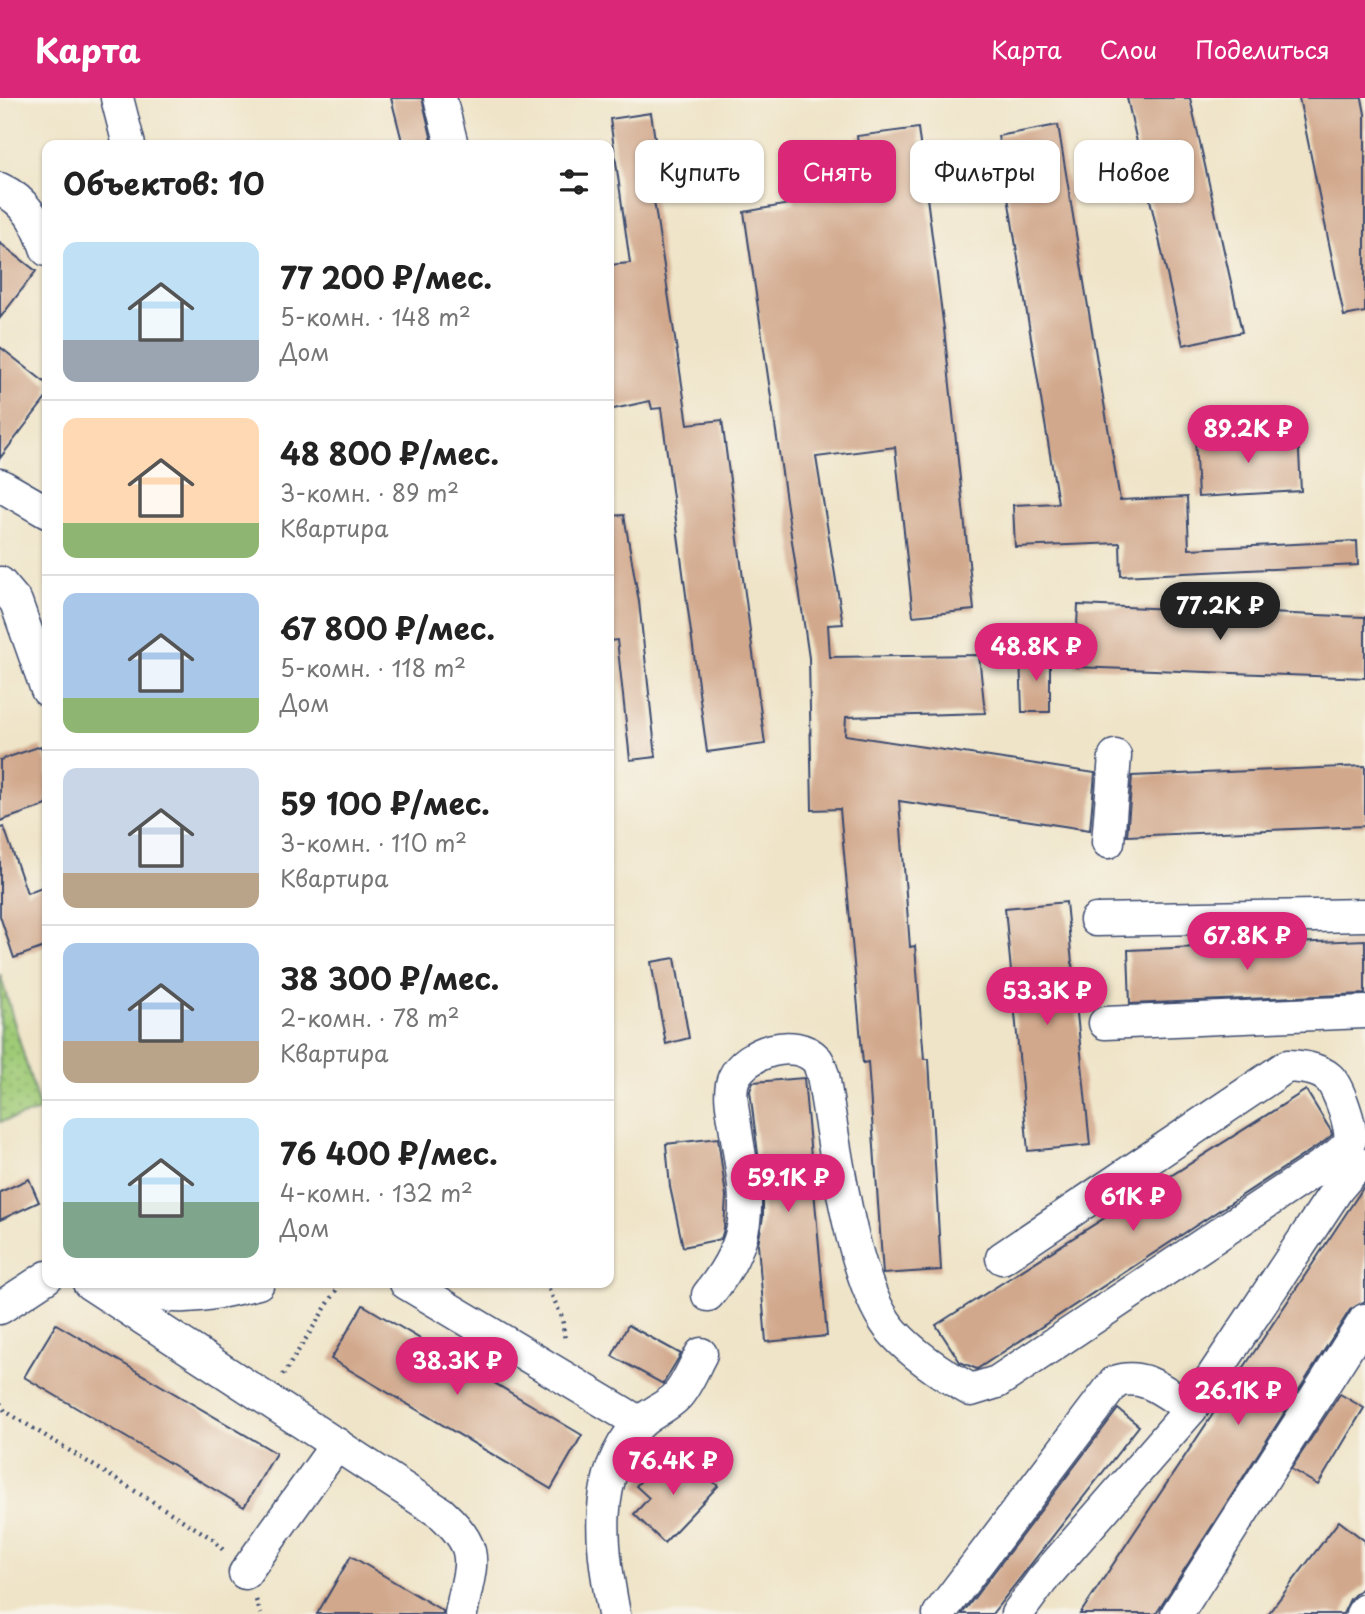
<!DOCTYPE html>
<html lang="ru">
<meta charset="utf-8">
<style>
:root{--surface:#fff;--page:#f6f6f6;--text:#222;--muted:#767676;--line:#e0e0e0;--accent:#db2777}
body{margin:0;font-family:"Playpen Sans",sans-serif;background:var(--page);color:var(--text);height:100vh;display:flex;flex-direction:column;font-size:26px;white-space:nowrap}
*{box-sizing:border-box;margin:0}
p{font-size:23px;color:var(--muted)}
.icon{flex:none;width:38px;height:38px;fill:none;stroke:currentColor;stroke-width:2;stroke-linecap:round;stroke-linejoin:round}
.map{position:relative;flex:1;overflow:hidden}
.side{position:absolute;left:42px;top:42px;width:572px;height:1148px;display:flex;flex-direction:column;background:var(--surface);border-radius:14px;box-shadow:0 2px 5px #0004}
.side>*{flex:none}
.hud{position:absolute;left:635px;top:42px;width:625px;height:63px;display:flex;gap:14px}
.price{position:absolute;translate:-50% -60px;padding:0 16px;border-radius:24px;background:var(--accent);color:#fff;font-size:23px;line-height:46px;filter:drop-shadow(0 2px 4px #0008)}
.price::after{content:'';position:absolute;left:50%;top:42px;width:21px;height:16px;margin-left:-10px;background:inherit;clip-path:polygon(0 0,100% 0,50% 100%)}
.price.active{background:#222;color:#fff}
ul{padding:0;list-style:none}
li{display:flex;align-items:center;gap:21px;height:175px;padding:0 21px}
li+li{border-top:2px solid var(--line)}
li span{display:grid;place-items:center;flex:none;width:196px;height:140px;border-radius:14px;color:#555}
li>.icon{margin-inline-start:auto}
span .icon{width:84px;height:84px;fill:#fffc;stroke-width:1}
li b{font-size:30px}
h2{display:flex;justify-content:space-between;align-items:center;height:84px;padding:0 21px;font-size:30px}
.pill{padding:0 24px;border-radius:14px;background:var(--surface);box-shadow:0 2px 5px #0004;font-size:24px;line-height:63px}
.pill.active{background:var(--accent);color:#fff}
header{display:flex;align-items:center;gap:42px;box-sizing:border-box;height:98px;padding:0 35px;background:var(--accent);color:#fff}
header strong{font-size:33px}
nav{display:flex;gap:38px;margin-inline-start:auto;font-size:24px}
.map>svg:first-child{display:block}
.park{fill:url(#park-dots);stroke:#5d7c6a;stroke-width:2}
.building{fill:#d1a88c}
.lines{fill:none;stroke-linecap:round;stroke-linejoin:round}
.minor-casing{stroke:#3b4a6e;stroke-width:35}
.path{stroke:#3b4a6e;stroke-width:4.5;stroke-dasharray:2 5;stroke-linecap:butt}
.minor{stroke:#fff;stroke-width:32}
</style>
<header>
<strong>Карта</strong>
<nav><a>Карта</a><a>Слои</a><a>Поделиться</a></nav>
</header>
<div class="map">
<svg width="1365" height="1516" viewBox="0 0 1365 1516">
<defs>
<pattern id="park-dots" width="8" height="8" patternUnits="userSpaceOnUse" patternTransform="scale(1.75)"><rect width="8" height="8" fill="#9fca76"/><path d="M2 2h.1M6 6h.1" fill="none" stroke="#81a464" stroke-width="1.8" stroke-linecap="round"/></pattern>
</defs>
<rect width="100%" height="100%" fill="#f7f3e8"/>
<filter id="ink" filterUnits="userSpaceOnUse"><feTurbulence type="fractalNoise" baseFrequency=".0143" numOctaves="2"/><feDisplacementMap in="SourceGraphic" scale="14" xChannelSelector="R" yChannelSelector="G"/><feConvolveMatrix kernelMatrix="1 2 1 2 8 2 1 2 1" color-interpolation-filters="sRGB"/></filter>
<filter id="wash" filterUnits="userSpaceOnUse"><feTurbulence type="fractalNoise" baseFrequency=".00686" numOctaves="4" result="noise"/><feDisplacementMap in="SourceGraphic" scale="28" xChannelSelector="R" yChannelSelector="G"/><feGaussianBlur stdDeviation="1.57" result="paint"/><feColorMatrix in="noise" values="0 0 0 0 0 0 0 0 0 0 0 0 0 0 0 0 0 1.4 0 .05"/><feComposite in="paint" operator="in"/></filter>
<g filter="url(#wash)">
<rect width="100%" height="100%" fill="#efe4c8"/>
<polygon class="park" points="0,876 40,1013 0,1024"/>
<g id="blocks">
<g class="building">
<polygon points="391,0 422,0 433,47 403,47"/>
<polygon points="1127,0 1190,0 1242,234 1183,247"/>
<polygon points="1299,0 1362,0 1365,16 1365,214 1344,218"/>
<polygon points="651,15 663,94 653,96 688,326 722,322 765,646 707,654 661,310 652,311 650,303 609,312 609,167 630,165 610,21"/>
<polygon points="1058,27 1120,402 1187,399 1189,451 1357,443 1358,467 1121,478 1120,445 1015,449 1013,407 1058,405 998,38"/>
<polygon points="918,30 944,231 974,512 913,518 895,349 816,359 843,526 828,527 830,559 979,557 985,615 846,619 845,637 1095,675 1090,732 899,703 910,849 915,848 924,961 929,961 941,1172 883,1176 868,964 863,965 840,711 812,712 809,560 744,114 795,105 791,72 860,63 857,38"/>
<polygon points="0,145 36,173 0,220"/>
<polygon points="0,249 47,286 47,299 0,360"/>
<polygon points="1298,335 1301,393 1198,399 1195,340"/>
<polygon points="624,417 639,504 656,659 630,662 617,542 609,543 609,418"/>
<polygon points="1078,507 1365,519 1365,580 1075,569"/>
<polygon points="1050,556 1050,614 1022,614 1020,557"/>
<polygon points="41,648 47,668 47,707 0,723 0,662"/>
<polygon points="1365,668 1365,728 1127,738 1132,678"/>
<polygon points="4,729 27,795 47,787 47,848 14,860 0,818 0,730"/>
<polygon points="1066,804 1090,1047 1028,1053 1005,810"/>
<polygon points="1365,842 1365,896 1130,906 1128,852"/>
<polygon points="675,860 689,940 666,946 651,864"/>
<polygon points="804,980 827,1238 766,1244 758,1146 763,1119 763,1095 750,993 753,984"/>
<polygon points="1306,992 1331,1033 1332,1037 1325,1043 977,1271 960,1264 936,1227"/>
<polygon points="718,1040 726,1098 724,1131 721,1141 683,1149 670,1089 666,1046"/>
<polygon points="29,1081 39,1104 0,1122 0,1094"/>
<polygon points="1365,1087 1365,1203 1350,1212 1156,1516 1080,1516"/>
<polygon points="363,1207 582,1337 551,1391 331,1261"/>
<polygon points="56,1226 276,1355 244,1409 24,1279"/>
<polygon points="628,1227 681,1256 663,1286 612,1258"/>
<polygon points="1340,1296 1364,1310 1318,1387 1291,1371"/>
<polygon points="1118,1311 1139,1328 992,1516 962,1516"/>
<polygon points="688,1360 718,1388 664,1445 634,1416 649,1400 636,1388 657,1365 670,1378"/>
<polygon points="1339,1423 1365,1443 1365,1487 1350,1501 1343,1516 1268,1516"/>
<polygon points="351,1458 443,1513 443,1516 317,1516"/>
</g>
</g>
</g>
<g filter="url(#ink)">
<use href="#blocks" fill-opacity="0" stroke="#3b4a6e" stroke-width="2"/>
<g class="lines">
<g class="minor-casing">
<g id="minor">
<polyline points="117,0 129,47"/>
<polyline points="440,0 452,47"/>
<path d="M0 91C27 103 38 126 47 152"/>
<polyline points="0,387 47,414"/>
<polyline points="0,485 16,504 47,592"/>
<polyline points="1108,744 1115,658"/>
<polyline points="1096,822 1365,817"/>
<polyline points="1105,925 1365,914"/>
<path d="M89 1185 441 1415C483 1453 470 1465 461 1516"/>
<path d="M113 1185C172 1205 199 1200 258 1185"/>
<polyline points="406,1185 640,1325"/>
<path d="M708 1197C759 1134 746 1102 735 1027 733 1013 728 994 734 980 746 954 795 938 817 962 820 966 821 973 823 977 834 1041 851 1189 894 1235 915 1258 944 1277 971 1292L997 1284 1336 1058C1342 1053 1348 1049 1350 1042 1353 1031 1338 988 1329 980 1318 970 1301 969 1287 968L1002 1160"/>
<polyline points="0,1210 47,1179"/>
<polyline points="245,1475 337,1346"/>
<path d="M614 1516C602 1451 590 1381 638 1327 649 1315 666 1310 677 1298 687 1287 694 1269 701 1256"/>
<path d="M939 1516 1115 1284C1144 1273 1167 1296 1191 1311"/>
<polyline points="1017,1516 1042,1482 1191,1311 1338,1090 1356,1069 1365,1067"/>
<polyline points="1177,1516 1365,1222"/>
<polyline points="1362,1516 1365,1512"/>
</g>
</g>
<g class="path">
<polyline points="546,1185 562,1219 565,1243"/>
<polyline points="283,1277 341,1185"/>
<polyline points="0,1305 5,1313 213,1441 223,1452"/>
<polyline points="256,1502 261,1516"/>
</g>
<use href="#minor" class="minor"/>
</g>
</g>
</svg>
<b class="price" style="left:1248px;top:367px">89.2K ₽</b>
<b class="price active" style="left:1220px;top:544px">77.2K ₽</b>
<b class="price" style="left:1036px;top:585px">48.8K ₽</b>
<b class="price" style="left:1247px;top:874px">67.8K ₽</b>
<b class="price" style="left:1047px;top:929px">53.3K ₽</b>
<b class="price" style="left:788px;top:1116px">59.1K ₽</b>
<b class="price" style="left:1133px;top:1135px">61K ₽</b>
<b class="price" style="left:457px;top:1299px">38.3K ₽</b>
<b class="price" style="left:1238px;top:1329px">26.1K ₽</b>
<b class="price" style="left:673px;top:1399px">76.4K ₽</b>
<div class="hud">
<a class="pill">Купить</a>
<a class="pill active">Снять</a>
<a class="pill">Фильтры</a>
<a class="pill">Новое</a>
</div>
<section class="side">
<h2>Объектов: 10<svg class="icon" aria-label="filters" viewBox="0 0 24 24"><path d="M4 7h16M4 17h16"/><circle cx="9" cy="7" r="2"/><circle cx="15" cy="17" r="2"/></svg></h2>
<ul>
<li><span style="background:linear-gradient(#bfe0f5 70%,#9aa5b1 0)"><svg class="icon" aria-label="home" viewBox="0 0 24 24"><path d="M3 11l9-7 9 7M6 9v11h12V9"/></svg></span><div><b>77 200 ₽/мес.</b><p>5-комн. · 148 m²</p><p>Дом</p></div></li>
<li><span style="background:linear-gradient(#ffd9b3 75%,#8fb573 0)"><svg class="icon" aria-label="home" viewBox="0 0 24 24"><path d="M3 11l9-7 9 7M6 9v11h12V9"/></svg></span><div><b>48 800 ₽/мес.</b><p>3-комн. · 89 m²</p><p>Квартира</p></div></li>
<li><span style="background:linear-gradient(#a9c7e8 75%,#8fb573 0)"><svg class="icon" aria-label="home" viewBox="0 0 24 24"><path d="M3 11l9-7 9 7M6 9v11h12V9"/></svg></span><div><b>67 800 ₽/мес.</b><p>5-комн. · 118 m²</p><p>Дом</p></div></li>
<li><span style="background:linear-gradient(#c9d6e8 75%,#b9a48a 0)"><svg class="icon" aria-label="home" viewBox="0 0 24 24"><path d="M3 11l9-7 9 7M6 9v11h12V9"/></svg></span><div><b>59 100 ₽/мес.</b><p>3-комн. · 110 m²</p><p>Квартира</p></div></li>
<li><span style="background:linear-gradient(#a9c7e8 70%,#b9a48a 0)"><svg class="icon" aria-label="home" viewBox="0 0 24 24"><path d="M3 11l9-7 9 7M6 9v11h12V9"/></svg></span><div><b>38 300 ₽/мес.</b><p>2-комн. · 78 m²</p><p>Квартира</p></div></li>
<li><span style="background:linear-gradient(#bfe0f5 60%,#7fa58c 0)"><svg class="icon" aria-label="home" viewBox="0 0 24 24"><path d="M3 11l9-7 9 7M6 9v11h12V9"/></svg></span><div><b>76 400 ₽/мес.</b><p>4-комн. · 132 m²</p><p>Дом</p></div></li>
</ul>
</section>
</div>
